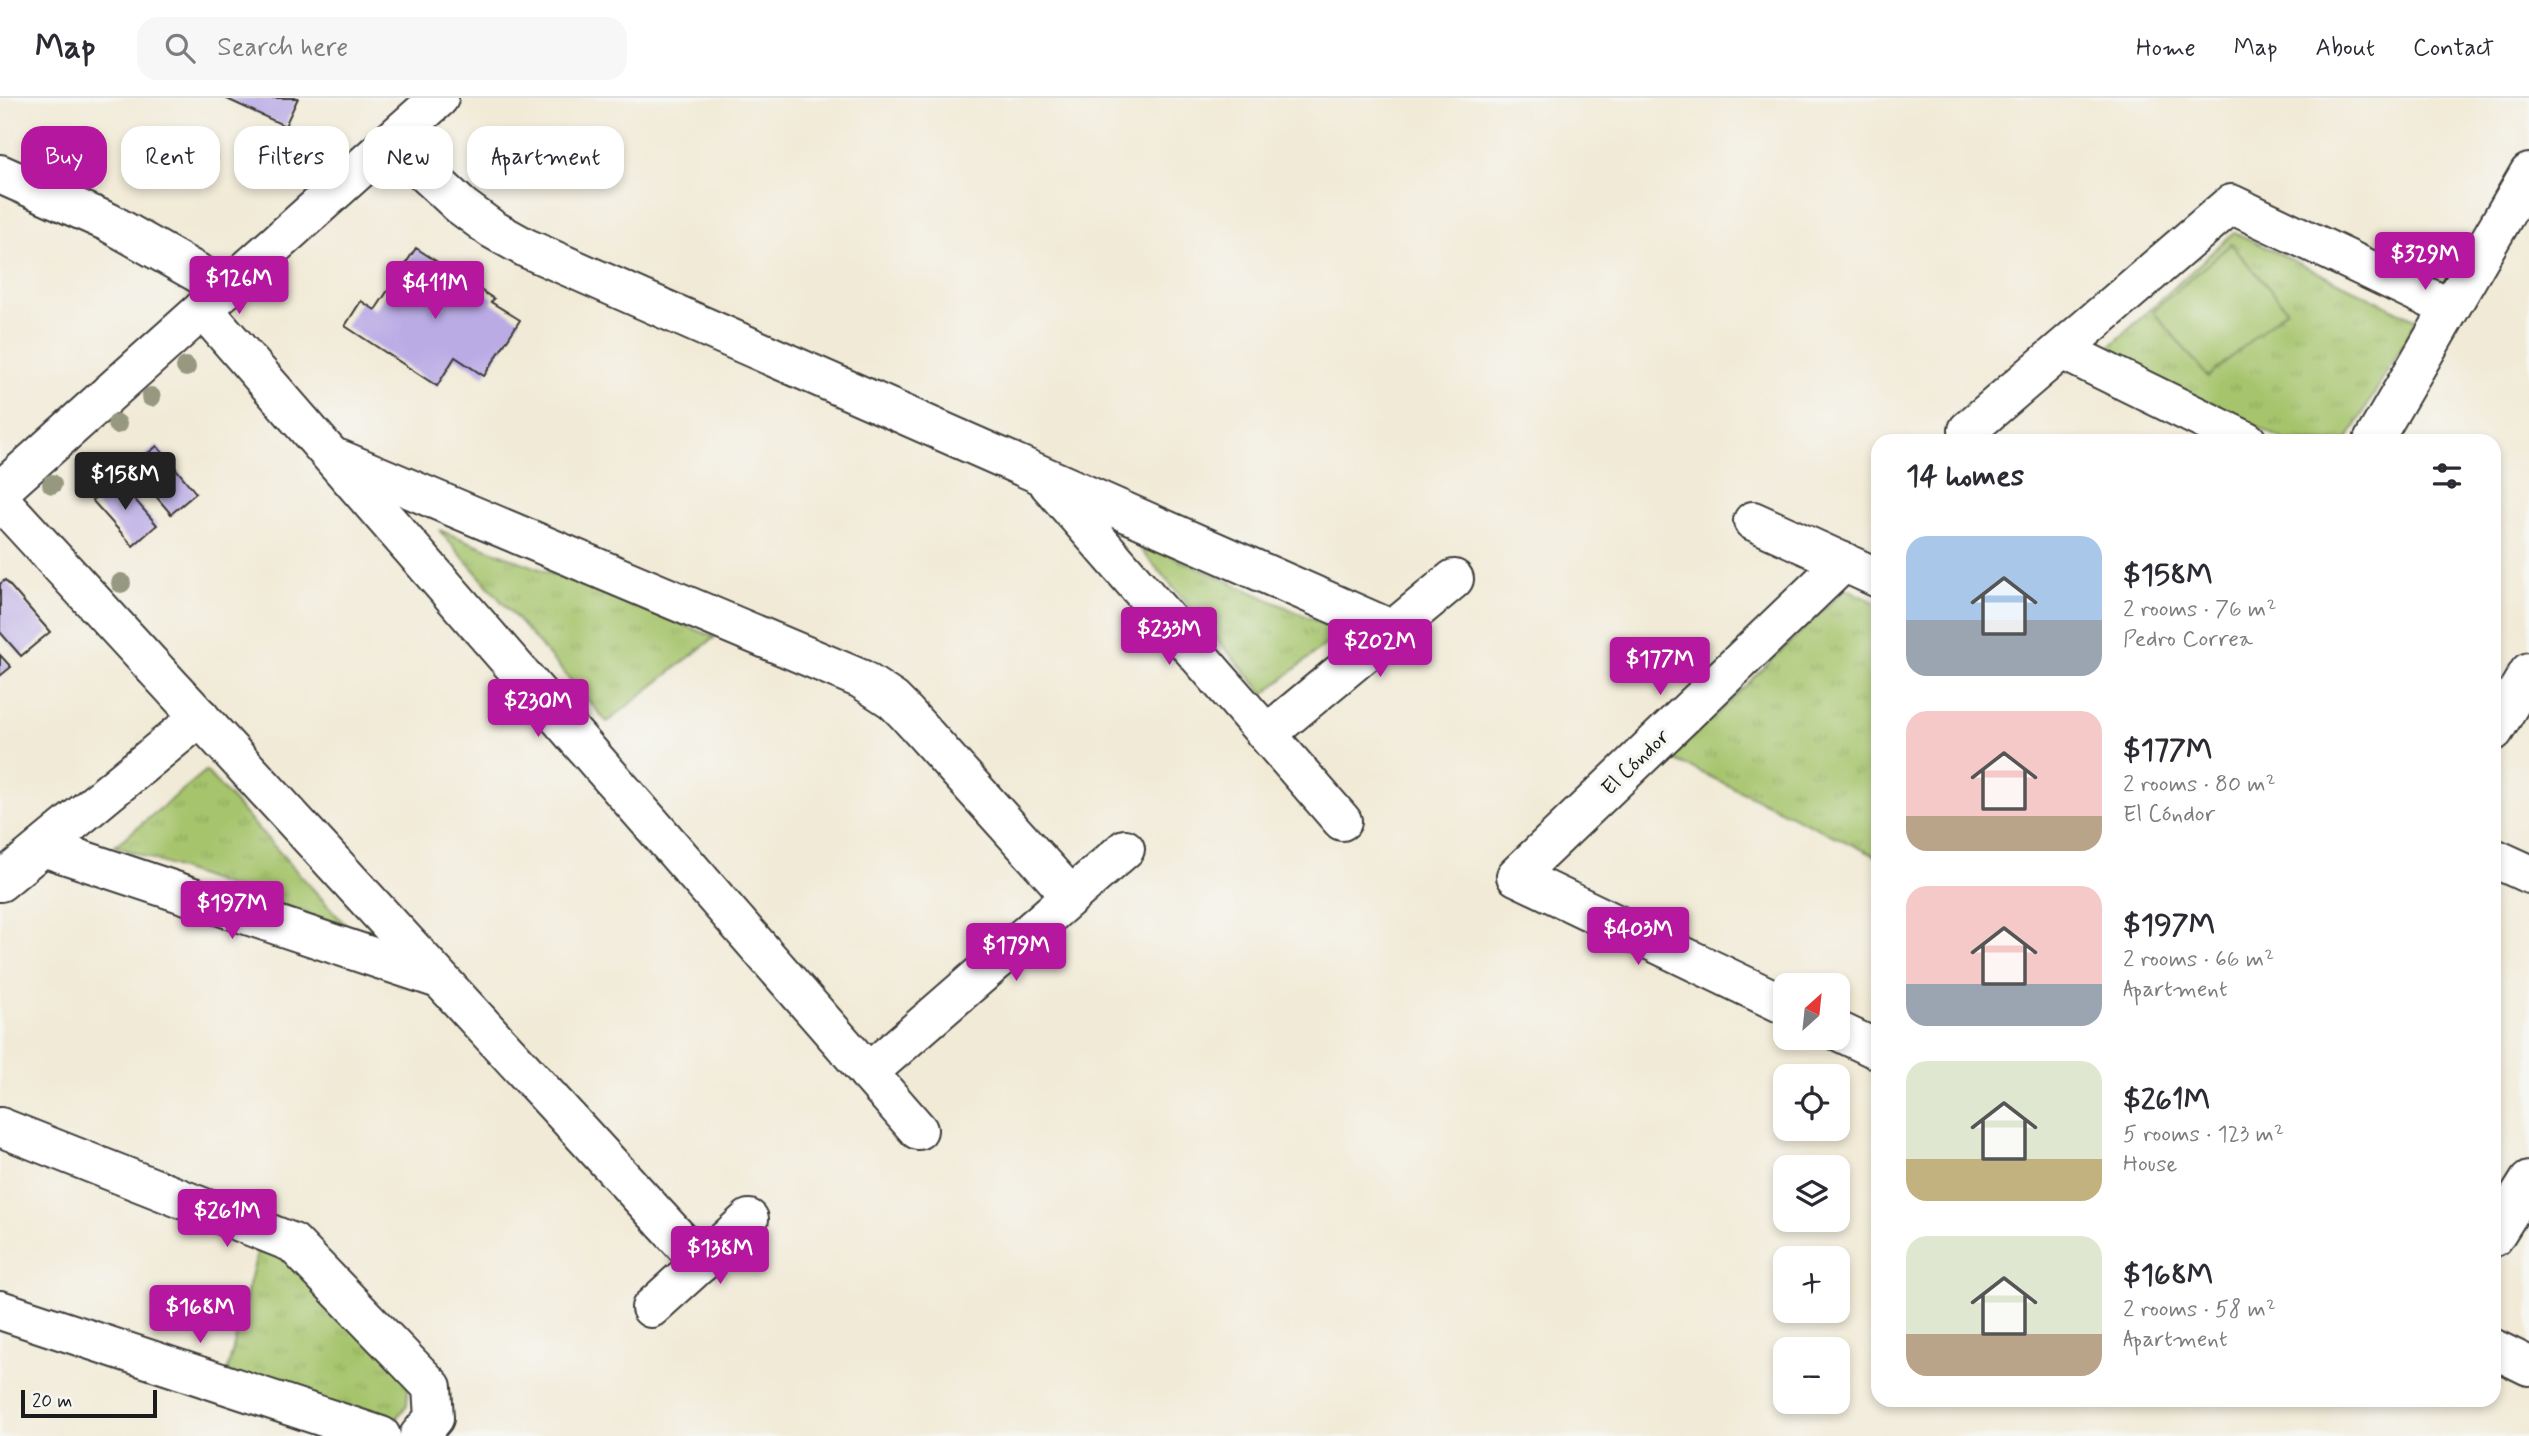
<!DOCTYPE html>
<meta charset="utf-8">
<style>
:root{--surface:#fff;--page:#f7f7f7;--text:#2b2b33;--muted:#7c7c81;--line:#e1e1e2;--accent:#b5179e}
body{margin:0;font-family:Mynerve,sans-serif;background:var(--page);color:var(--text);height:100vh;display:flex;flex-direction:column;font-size:26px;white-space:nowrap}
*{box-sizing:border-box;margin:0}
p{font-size:23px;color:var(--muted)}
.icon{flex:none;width:38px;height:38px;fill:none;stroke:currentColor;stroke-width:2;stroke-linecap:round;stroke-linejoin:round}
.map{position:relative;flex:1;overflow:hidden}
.side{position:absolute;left:1871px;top:336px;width:630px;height:973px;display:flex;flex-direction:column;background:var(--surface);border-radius:21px;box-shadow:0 4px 10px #0003}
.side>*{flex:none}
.banner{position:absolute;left:21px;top:28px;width:665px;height:63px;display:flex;gap:14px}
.needle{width:46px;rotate:27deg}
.controls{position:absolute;left:1773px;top:875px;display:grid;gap:14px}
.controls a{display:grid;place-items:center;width:77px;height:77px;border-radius:14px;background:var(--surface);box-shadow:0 4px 10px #0003;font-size:35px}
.scale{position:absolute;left:21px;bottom:18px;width:136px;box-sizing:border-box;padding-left:7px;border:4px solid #1c1c1c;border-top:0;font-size:19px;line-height:24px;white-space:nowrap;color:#1c1c1c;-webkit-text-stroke:5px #f6f6f2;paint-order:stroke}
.price{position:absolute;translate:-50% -60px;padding:0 16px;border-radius:7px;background:var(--accent);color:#fff;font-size:23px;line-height:46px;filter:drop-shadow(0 2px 4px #0008)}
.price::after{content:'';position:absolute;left:50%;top:42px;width:21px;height:16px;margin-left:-10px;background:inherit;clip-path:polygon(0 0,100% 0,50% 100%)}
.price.active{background:#222;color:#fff}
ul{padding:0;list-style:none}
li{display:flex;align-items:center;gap:21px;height:175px;padding:0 35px}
li span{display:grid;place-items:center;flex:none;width:196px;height:140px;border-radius:21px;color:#555}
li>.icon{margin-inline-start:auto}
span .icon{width:84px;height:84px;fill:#fffc;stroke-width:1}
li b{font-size:30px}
h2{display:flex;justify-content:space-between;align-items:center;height:84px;padding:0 35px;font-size:30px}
.pill{padding:0 24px;border-radius:21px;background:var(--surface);box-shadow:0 4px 10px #0003;font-size:24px;line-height:63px}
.pill.active{background:var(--accent);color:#fff}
header{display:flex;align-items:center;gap:42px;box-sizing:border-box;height:98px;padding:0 35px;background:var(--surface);border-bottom:2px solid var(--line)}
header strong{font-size:33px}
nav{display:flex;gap:38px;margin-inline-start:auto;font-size:24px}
.search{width:490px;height:63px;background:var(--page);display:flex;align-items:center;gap:18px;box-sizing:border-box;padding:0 24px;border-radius:21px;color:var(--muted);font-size:26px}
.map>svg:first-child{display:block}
.grass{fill:url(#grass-tufts);stroke:#617044;stroke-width:2}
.pitch{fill:#a6c46c;stroke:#617044;stroke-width:2}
.building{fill:#baabe5}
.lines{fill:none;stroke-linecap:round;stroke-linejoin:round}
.minor-casing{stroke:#3c3b38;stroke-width:42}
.minor{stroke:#fff;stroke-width:38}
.tree{fill:#96997f}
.labels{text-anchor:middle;stroke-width:7;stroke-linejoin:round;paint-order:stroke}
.street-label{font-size:21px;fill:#1c1c1c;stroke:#f6f6f2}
</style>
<header>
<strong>Map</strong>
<div class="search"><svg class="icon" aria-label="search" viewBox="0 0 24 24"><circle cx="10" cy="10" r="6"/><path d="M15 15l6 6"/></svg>Search here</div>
<nav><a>Home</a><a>Map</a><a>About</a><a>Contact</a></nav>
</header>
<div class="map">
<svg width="2529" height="1338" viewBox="0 0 2529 1338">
<defs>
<pattern id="grass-tufts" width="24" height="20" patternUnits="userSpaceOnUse" patternTransform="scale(1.75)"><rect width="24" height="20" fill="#a6c46c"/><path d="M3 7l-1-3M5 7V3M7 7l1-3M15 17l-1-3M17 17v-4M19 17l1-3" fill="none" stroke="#8ea85d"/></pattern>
</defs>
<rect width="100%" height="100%" fill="#f6f6f2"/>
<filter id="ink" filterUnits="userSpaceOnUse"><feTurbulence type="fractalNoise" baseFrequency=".0143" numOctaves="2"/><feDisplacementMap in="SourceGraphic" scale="14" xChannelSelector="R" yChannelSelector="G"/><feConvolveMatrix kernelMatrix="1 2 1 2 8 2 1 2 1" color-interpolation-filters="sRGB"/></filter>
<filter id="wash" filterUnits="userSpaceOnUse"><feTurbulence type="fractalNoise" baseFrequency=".00686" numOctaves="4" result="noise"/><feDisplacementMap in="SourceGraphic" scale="28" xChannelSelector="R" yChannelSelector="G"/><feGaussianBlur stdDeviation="1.57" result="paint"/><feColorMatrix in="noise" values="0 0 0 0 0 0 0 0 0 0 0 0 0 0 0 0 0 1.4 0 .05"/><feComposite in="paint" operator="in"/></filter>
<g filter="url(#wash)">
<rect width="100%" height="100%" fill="#f1ead6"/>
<g class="grass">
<polygon points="2234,134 2417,222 2347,343 2287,343 2102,256"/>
<polygon points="439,432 715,539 607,624"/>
<polygon points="1130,439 1341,534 1264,596"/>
<polygon points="1846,490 1878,506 1878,759 1671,660"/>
<polygon points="206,673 349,831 115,748"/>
<polygon points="258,1151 298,1165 409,1281 407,1307 394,1323 379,1324 227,1274"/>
</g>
<polygon class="pitch" points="2231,146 2287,211 2208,279 2153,213"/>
<g id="blocks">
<g class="building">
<polygon points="225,0 298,0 285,28"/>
<polygon points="416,150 494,201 491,204 520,222 484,278 455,259 437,288 345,228 361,203 375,212"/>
<polygon points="157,348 196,395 171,416 131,369"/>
<polygon points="117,381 157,427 133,448 92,402"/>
<polygon points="5,482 50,534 21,558 0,534 0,486"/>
<polygon points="0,557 11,569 0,578"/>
</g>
</g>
</g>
<g filter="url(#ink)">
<use href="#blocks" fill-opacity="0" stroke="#3c3b38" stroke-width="2"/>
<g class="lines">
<g class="minor-casing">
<g id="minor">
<polyline points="391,43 461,108 492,131 526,150 1393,532"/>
<polyline points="0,76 108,124 226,191"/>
<polyline points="203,211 918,1032"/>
<polyline points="2062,252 2247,343"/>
<polyline points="1968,332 2231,106 2450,210"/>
<polyline points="2373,343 2529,75"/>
<polyline points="339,361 861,581 893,602 906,615 1071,798"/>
<polyline points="1049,386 1342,723"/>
<polyline points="0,393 439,0"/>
<polyline points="0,402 701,1165"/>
<polyline points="1753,423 1878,480"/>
<polyline points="2494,633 2529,574"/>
<polyline points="1267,636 1454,481"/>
<polyline points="43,749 436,880"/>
<polyline points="2494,760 2529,776"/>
<polyline points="0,784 200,619"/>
<polyline points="1785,907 1516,778 1844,464"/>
<polyline points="1838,933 1878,952"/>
<polyline points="868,975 1125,751"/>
<polyline points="0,1029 293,1145 432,1289 434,1320 419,1338"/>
<polyline points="2494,1139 2529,1083"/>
<polyline points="651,1210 749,1121"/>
<polyline points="0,1212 381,1338"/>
<polyline points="2494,1251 2529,1268"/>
</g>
</g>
<use href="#minor" class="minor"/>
</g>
<g class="tree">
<circle cx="209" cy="60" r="10"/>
<circle cx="44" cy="66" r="10"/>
<circle cx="186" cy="269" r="10"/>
<circle cx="151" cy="299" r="10"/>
<circle cx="117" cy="326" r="10"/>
<circle cx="52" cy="386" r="10"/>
<circle cx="121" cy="485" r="10"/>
</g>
</g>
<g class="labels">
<g class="street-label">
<text transform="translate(1635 664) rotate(-44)" y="7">El Cóndor</text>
</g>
</g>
</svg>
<div class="controls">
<a><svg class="needle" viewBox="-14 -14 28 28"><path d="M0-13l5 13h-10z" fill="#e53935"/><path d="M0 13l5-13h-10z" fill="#7c7c81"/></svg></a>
<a><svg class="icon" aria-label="locate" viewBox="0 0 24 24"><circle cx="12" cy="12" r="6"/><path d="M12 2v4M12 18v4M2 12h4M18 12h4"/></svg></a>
<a><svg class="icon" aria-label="layers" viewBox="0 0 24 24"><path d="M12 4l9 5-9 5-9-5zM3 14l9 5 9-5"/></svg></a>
<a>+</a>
<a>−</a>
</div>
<div class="scale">20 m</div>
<b class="price" style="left:2425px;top:194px">$329M</b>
<b class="price" style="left:239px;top:218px">$126M</b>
<b class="price" style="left:435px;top:223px">$411M</b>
<b class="price active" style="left:125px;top:414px">$158M</b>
<b class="price" style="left:1169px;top:569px">$233M</b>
<b class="price" style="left:1380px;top:581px">$202M</b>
<b class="price" style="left:1660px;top:599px">$177M</b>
<b class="price" style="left:538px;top:641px">$230M</b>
<b class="price" style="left:232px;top:843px">$197M</b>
<b class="price" style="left:1638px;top:869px">$403M</b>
<b class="price" style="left:1016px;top:885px">$179M</b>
<b class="price" style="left:227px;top:1151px">$261M</b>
<b class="price" style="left:720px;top:1188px">$138M</b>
<b class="price" style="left:200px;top:1247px">$168M</b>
<div class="banner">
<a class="pill active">Buy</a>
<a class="pill">Rent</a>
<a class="pill">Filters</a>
<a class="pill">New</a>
<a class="pill">Apartment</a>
</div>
<section class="side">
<h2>14 homes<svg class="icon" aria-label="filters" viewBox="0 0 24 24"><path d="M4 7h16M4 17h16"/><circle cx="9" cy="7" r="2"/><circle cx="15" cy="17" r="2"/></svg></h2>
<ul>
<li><span style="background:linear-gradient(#a9c7e8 60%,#9aa5b1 0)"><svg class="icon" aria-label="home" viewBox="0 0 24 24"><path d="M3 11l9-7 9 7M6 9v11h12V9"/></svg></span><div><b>$158M</b><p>2 rooms · 76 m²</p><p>Pedro Correa</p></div></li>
<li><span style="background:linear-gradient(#f6c9c9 75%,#b9a48a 0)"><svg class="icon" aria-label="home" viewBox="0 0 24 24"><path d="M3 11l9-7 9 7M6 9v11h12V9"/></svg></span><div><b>$177M</b><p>2 rooms · 80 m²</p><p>El Cóndor</p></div></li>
<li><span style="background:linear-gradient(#f6c9c9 70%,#9aa5b1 0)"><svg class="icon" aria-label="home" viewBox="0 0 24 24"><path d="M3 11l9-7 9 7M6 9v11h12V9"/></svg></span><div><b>$197M</b><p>2 rooms · 66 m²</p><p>Apartment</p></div></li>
<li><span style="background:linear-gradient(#dfe7d0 70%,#c2b280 0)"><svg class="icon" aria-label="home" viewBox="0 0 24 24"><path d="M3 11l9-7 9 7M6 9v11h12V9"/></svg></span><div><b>$261M</b><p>5 rooms · 123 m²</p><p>House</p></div></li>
<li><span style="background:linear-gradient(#dfe7d0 70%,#b9a48a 0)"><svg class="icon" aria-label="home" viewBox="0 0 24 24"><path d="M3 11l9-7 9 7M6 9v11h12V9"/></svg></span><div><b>$168M</b><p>2 rooms · 58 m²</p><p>Apartment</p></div></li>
</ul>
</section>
</div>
